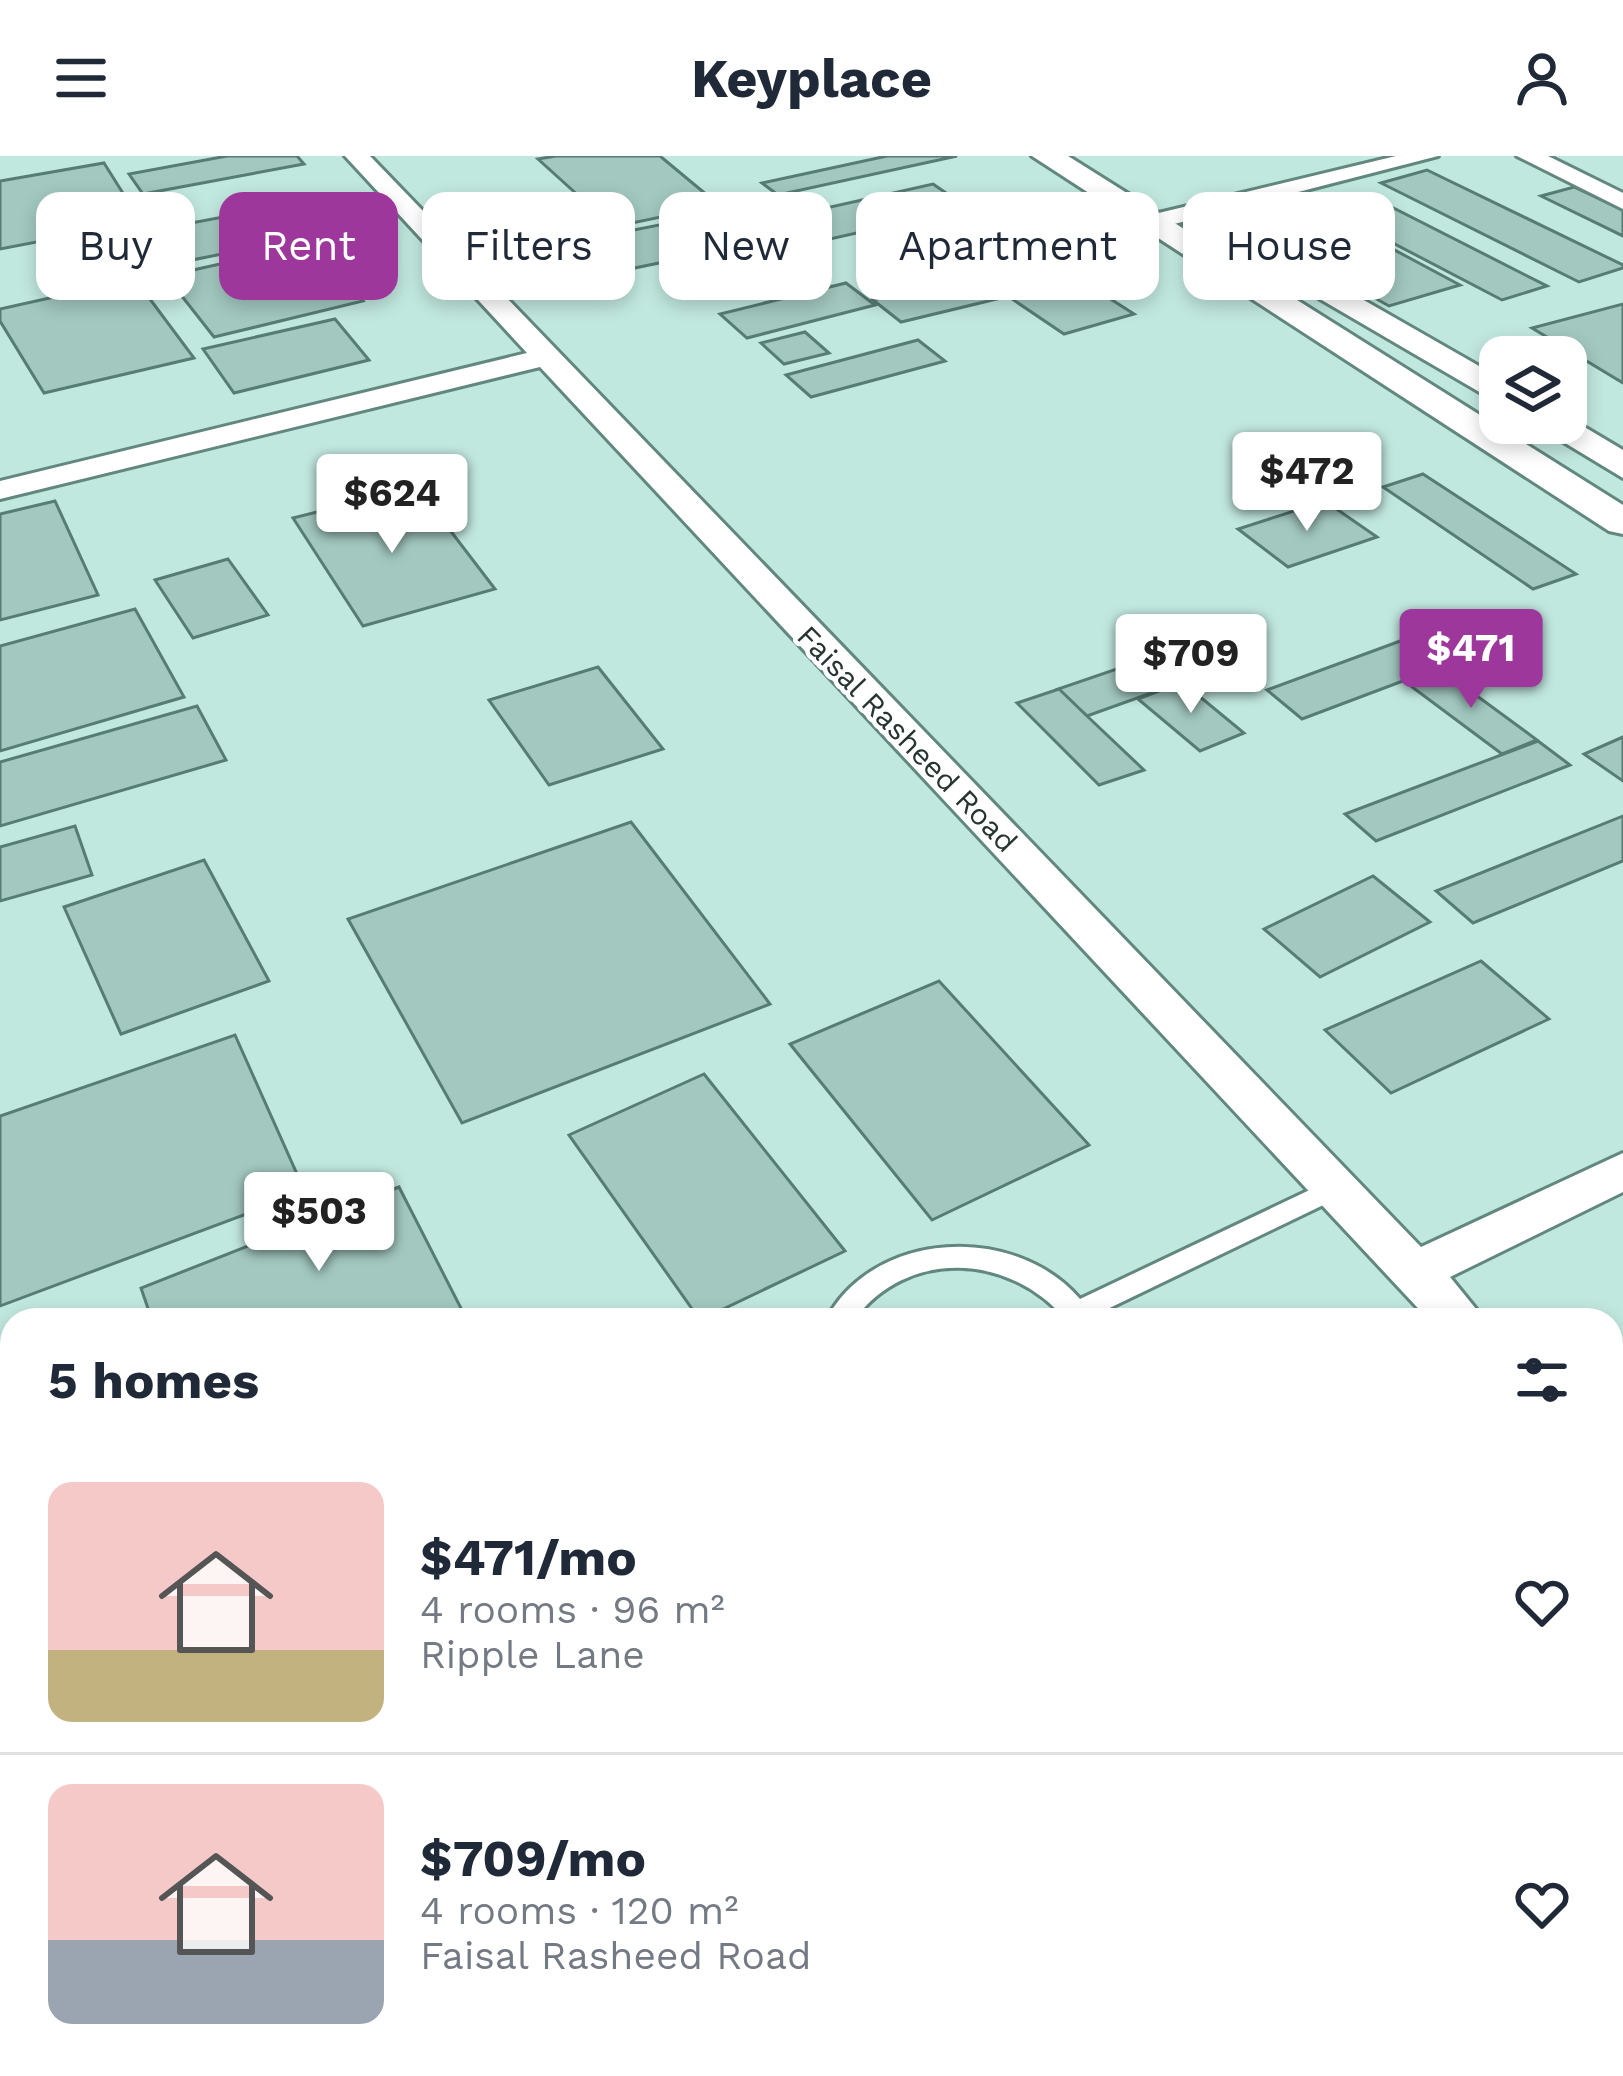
<!DOCTYPE html>
<meta charset="utf-8">
<style>
:root{--surface:#fff;--page:#f6f6f7;--text:#1f2937;--muted:#747a83;--line:#e0e1e3;--accent:#9e379b}
body{margin:0;font-family:"Work Sans",sans-serif;background:var(--page);color:var(--text);height:100vh;display:flex;flex-direction:column;font-size:45px;white-space:nowrap}
*{box-sizing:border-box;margin:0}
p{font-size:39px;color:var(--muted)}
.icon{flex:none;width:66px;height:66px;fill:none;stroke:currentColor;stroke-width:2;stroke-linecap:round;stroke-linejoin:round}
.map{position:relative;flex:1;overflow:hidden}
.details{position:absolute;left:0px;top:1152px;width:1623px;height:768px;display:flex;flex-direction:column;background:var(--surface);border-radius:36px 36px 0 0;box-shadow:0 6px 18px #0003}
.details>*{flex:none}
.guide{position:absolute;left:36px;top:36px;width:1551px;height:108px;display:flex;gap:24px}
.buttons{position:absolute;left:1479px;top:180px;display:grid;gap:24px}
.buttons a{display:grid;place-items:center;width:108px;height:108px;border-radius:24px;background:var(--surface);box-shadow:0 6px 18px #0003;font-size:60px}
.price{position:absolute;translate:-50% -102px;padding:0 27px;border-radius:12px;background:#fff;color:#222;font-size:39px;line-height:78px;filter:drop-shadow(0 3px 6px #0008)}
.price::after{content:'';position:absolute;left:50%;top:72px;width:36px;height:27px;margin-left:-18px;background:inherit;clip-path:polygon(0 0,100% 0,50% 100%)}
.price.current{background:var(--accent);color:#fff}
ul{padding:0;list-style:none}
li{display:flex;align-items:center;gap:36px;height:300px;padding:0 48px}
li+li{border-top:3px solid var(--line)}
li span{display:grid;place-items:center;flex:none;width:336px;height:240px;border-radius:24px;color:#555}
li>.icon{margin-inline-start:auto}
span .icon{width:144px;height:144px;fill:#fffc;stroke-width:1}
li b{font-size:51px}
h2{display:flex;justify-content:space-between;align-items:center;height:144px;padding:0 48px;font-size:51px}
.tag{padding:0 42px;border-radius:24px;background:var(--surface);box-shadow:0 6px 18px #0003;font-size:42px;line-height:108px}
.tag.current{background:var(--accent);color:#fff}
header{display:flex;justify-content:space-between;align-items:center;height:156px;padding:0 48px;background:var(--surface);font-size:54px;font-weight:700}
.map>svg:first-child{display:block}
.building{fill:#a2c8bf;stroke:#577c73;stroke-width:3}
.lines{fill:none;stroke-linecap:round;stroke-linejoin:round}
.service-casing{stroke:#62877e;stroke-width:6}
.minor-casing{stroke:#62877e;stroke-width:6}
.tertiary-casing{stroke:#62877e;stroke-width:6}
.service{fill:#fff;fill-rule:evenodd}
.minor{fill:#fff;fill-rule:evenodd}
.tertiary{fill:#fff;fill-rule:evenodd}
.labels{text-anchor:middle;stroke-width:9;stroke-linejoin:round;paint-order:stroke}
.street-label{font-size:30px;fill:#263532;stroke:#fff}
</style>
<header><svg class="icon" aria-label="menu" viewBox="0 0 24 24"><path d="M4 6h16M4 12h16M4 18h16"/></svg>Keyplace<svg class="icon" aria-label="person" viewBox="0 0 24 24"><circle cx="12" cy="8" r="4"/><path d="M4 21q1-7 8-7t8 7"/></svg></header>
<div class="map">
<svg width="1623" height="1920" viewBox="0 0 1623 1920">
<rect width="100%" height="100%" fill="#c1e8df"/>
<g class="building">
<polygon points="227,0 297,0 304,8 143,38 129,18"/>
<polygon points="556,0 660,0 719,49 613,71 538,3"/>
<polygon points="887,0 957,0 778,39 762,27"/>
<polygon points="104,7 141,66 0,93 0,25"/>
<polygon points="1427,14 1623,109 1623,112 1579,126 1381,27"/>
<polygon points="933,28 968,52 799,90 768,65"/>
<polygon points="1574,31 1623,54 1623,80 1541,40"/>
<polygon points="1366,38 1547,130 1502,144 1322,50"/>
<polygon points="291,48 317,79 192,104 170,71"/>
<polygon points="968,52 1134,158 1064,178 901,68"/>
<polygon points="674,66 708,97 610,117 578,85"/>
<polygon points="1346,68 1460,129 1389,150 1277,87"/>
<polygon points="310,88 363,145 214,181 166,120"/>
<polygon points="979,119 1009,140 901,166 873,144"/>
<polygon points="135,123 194,202 44,237 0,165 0,153"/>
<polygon points="846,127 875,149 747,182 720,158"/>
<polygon points="1623,148 1623,227 1532,172"/>
<polygon points="335,163 369,204 234,237 203,193"/>
<polygon points="805,176 829,197 784,208 761,187"/>
<polygon points="918,184 945,205 811,241 786,219"/>
<polygon points="1423,318 1576,418 1533,433 1383,331"/>
<polygon points="417,331 495,433 363,470 293,362"/>
<polygon points="55,345 98,439 0,464 0,358"/>
<polygon points="1325,345 1377,381 1288,411 1238,373"/>
<polygon points="228,403 268,459 193,482 155,424"/>
<polygon points="135,453 184,541 0,595 0,490"/>
<polygon points="1403,484 1440,511 1302,563 1267,534"/>
<polygon points="1152,501 1182,526 1087,560 1058,533"/>
<polygon points="598,511 663,593 549,629 489,544"/>
<polygon points="1439,512 1537,584 1502,598 1404,525"/>
<polygon points="1182,526 1244,577 1200,595 1138,543"/>
<polygon points="1059,533 1087,560 1144,614 1099,629 1017,547"/>
<polygon points="197,550 226,604 0,670 0,606"/>
<polygon points="1623,581 1623,625 1584,598"/>
<polygon points="1538,585 1570,609 1376,685 1345,658"/>
<polygon points="1623,660 1623,705 1473,767 1436,735"/>
<polygon points="631,666 770,848 462,967 348,763"/>
<polygon points="75,670 92,719 0,745 0,691"/>
<polygon points="204,704 269,825 121,878 64,751"/>
<polygon points="1373,720 1430,766 1320,821 1264,773"/>
<polygon points="1481,805 1549,863 1391,937 1325,874"/>
<polygon points="939,825 1089,989 932,1064 790,888"/>
<polygon points="235,879 305,1036 0,1150 0,960"/>
<polygon points="704,918 845,1095 700,1164 569,979"/>
<polygon points="399,1031 467,1164 152,1164 141,1132"/>
<polygon points="341,1908 674,1908 652,1920 344,1920"/>
<polygon points="966,1908 1188,1908 1196,1920 973,1920"/>
<polygon points="1313,1908 1411,1908 1392,1920 1321,1920"/>
</g>
<g class="lines">
<g class="service-casing">
<path id="service" d="M1335 1022 1344 1025 1347 1032 1344 1039 1093 1160 1095 1164H1066C1010 1097 907 1092 854 1164H826C873 1074 1015 1067 1080 1143Z"/>
</g>
<g class="minor-casing">
<g id="minor">
<polygon points="345,0 370,0 1421,1091 1623,997 1623,1036 1450,1121 1485,1164 1429,1164 540,211 0,343 0,325 527,197"/>
<polygon points="1396,0 1438,0 1151,74 1138,66 1142,61"/>
<polygon points="1517,0 1548,0 1623,37 1623,53"/>
<polygon points="1611,1300 1623,1304 1623,1358 1611,1354"/>
</g>
</g>
<g class="tertiary-casing">
<g id="tertiary">
<polygon points="1032,0 1068,0 1623,349 1623,378 1609,375"/>
<polygon points="1320,119 1500,222 1500,248 1308,136 1303,129"/>
<polygon points="1566,260 1623,294 1623,322 1532,267 1566,267"/>
</g>
</g>
<use href="#service" class="service"/>
<use href="#minor" class="minor"/>
<use href="#tertiary" class="tertiary"/>
</g>
<g class="labels">
<g class="street-label">
<text transform="translate(907 583) rotate(46)" y="10">Faisal Rasheed Road</text>
</g>
</g>
</svg>
<div class="buttons">
<a><svg class="icon" aria-label="layers" viewBox="0 0 24 24"><path d="M12 4l9 5-9 5-9-5zM3 14l9 5 9-5"/></svg></a>
</div>
<b class="price" style="left:1307px;top:378px">$472</b>
<b class="price" style="left:392px;top:400px">$624</b>
<b class="price current" style="left:1471px;top:555px">$471</b>
<b class="price" style="left:1191px;top:560px">$709</b>
<b class="price" style="left:319px;top:1118px">$503</b>
<div class="guide">
<a class="tag">Buy</a>
<a class="tag current">Rent</a>
<a class="tag">Filters</a>
<a class="tag">New</a>
<a class="tag">Apartment</a>
<a class="tag">House</a>
</div>
<section class="details">
<h2>5 homes<svg class="icon" aria-label="filters" viewBox="0 0 24 24"><path d="M4 7h16M4 17h16"/><circle cx="9" cy="7" r="2"/><circle cx="15" cy="17" r="2"/></svg></h2>
<ul>
<li><span style="background:linear-gradient(#f6c9c9 70%,#c2b280 0)"><svg class="icon" aria-label="home" viewBox="0 0 24 24"><path d="M3 11l9-7 9 7M6 9v11h12V9"/></svg></span><div><b>$471/mo</b><p>4 rooms · 96 m²</p><p>Ripple Lane</p></div><svg class="icon" aria-label="heart" viewBox="0 0 24 24"><path d="M12 20l-8-8c-3-5 5-10 8-4 3-6 11-1 8 4z"/></svg></li>
<li><span style="background:linear-gradient(#f6c9c9 65%,#9aa5b1 0)"><svg class="icon" aria-label="home" viewBox="0 0 24 24"><path d="M3 11l9-7 9 7M6 9v11h12V9"/></svg></span><div><b>$709/mo</b><p>4 rooms · 120 m²</p><p>Faisal Rasheed Road</p></div><svg class="icon" aria-label="heart" viewBox="0 0 24 24"><path d="M12 20l-8-8c-3-5 5-10 8-4 3-6 11-1 8 4z"/></svg></li>
</ul>
</section>
</div>
